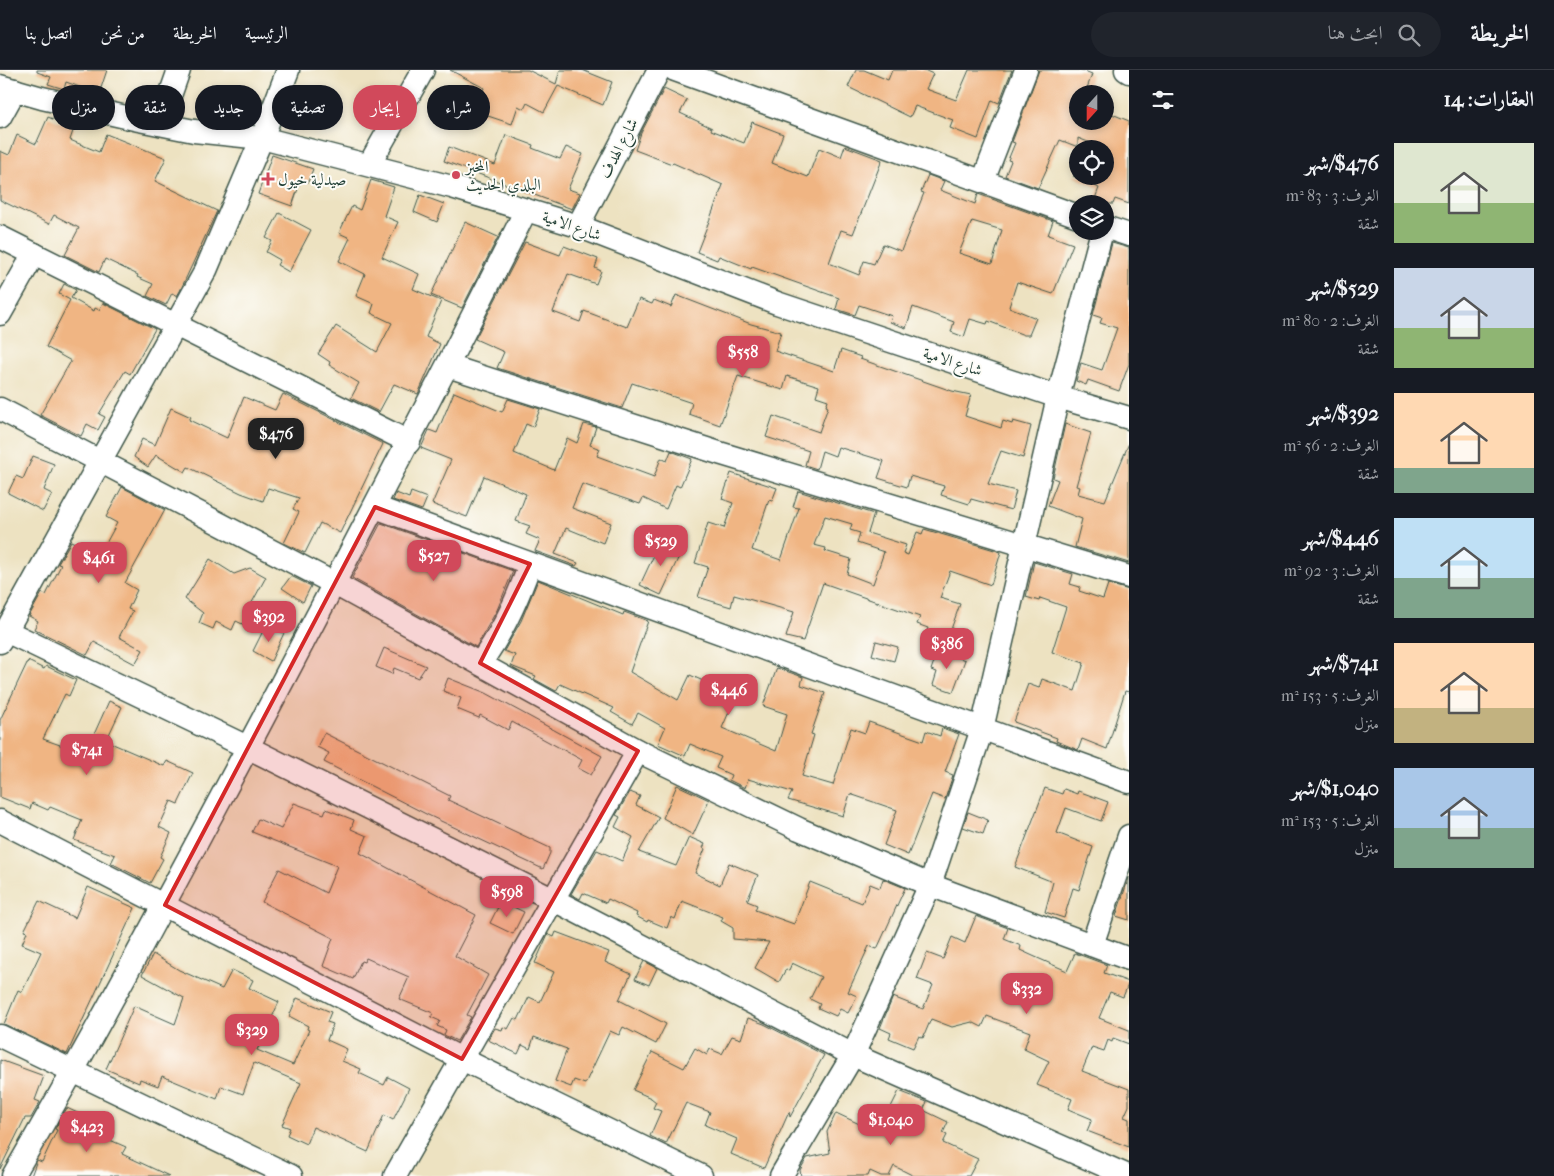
<!DOCTYPE html>
<html lang="ar">
<meta charset="utf-8">
<style>
:root{--surface:#171b24;--page:#20242c;--text:#f1f3f6;--muted:#9ea1a6;--line:#363941;--accent:#d1495b}
body{margin:0;font-family:"IM FELL French Canon",Amiri,serif;background:var(--page);color:var(--text);direction:rtl;height:100vh;display:flex;flex-direction:column;font-size:19px;white-space:nowrap}
*{box-sizing:border-box;margin:0}
p{font-size:16px;color:var(--muted)}
.icon{flex:none;width:28px;height:28px;fill:none;stroke:currentColor;stroke-width:2;stroke-linecap:round;stroke-linejoin:round}
.map{position:relative;flex:1;overflow:hidden;direction:ltr}
.drawer{display:flex;flex-direction:column;background:var(--surface);width:425px}
.drawer>*{flex:none}
.hud{position:absolute;left:15px;top:15px;width:475px;height:45px;direction:rtl;display:flex;gap:10px}
.needle{width:32px;rotate:201deg}
.tools{position:absolute;left:1069px;top:15px;display:grid;gap:10px}
.tools a{display:grid;place-items:center;width:45px;height:45px;border-radius:50%;background:var(--surface);box-shadow:0 2px 8px #0003;font-size:25px}
.price{position:absolute;translate:-50% -42px;padding:0 11px;border-radius:10px;background:var(--accent);color:#fff;font-size:16px;line-height:32px;filter:drop-shadow(0 1px 2px #0008)}
.price::after{content:'';position:absolute;left:50%;top:30px;width:15px;height:11px;margin-left:-8px;background:inherit;clip-path:polygon(0 0,100% 0,50% 100%)}
.price.selected{background:#222;color:#fff}
ul{padding:0;list-style:none}
li{display:flex;align-items:center;gap:15px;height:125px;padding:0 20px}
li span{display:grid;place-items:center;flex:none;width:140px;height:100px;border-radius:0px;color:#555}
li>.icon{margin-inline-start:auto}
span .icon{width:60px;height:60px;fill:#fffc;stroke-width:1}
li b{font-size:21px}
h2{display:flex;justify-content:space-between;align-items:center;height:60px;padding:0 20px;font-size:21px}
.pill{padding:0 18px;border-radius:22px;background:var(--surface);box-shadow:0 2px 8px #0003;font-size:18px;line-height:45px}
.pill.selected{background:var(--accent);color:#fff}
header{display:flex;align-items:center;gap:30px;box-sizing:border-box;height:70px;padding:0 25px;background:var(--surface);border-bottom:1px solid var(--line)}
header strong{font-size:24px}
nav{display:flex;gap:28px;margin-inline-start:auto;font-size:18px}
.search{width:350px;height:45px;background:var(--page);display:flex;align-items:center;gap:12px;box-sizing:border-box;padding:0 18px;border-radius:28px;color:var(--muted);font-size:19px}
main{display:flex;flex:1;min-height:0}
.map>svg:first-child{display:block}
.building{fill:#f0b583;fill-rule:evenodd}
.lines{fill:none;stroke-linecap:round;stroke-linejoin:round}
.minor-casing{stroke:#3e5649;stroke-width:25}
.minor{stroke:#fff;stroke-width:22}
.marked{fill:#d62828;fill-opacity:0.2;stroke:#d62828;stroke-width:4;stroke-linejoin:round}
.poi-dot{fill:#d1495b;stroke:#fdfcf7;stroke-width:2}
.labels{text-anchor:middle;stroke-width:4;stroke-linejoin:round;paint-order:stroke}
.street-label{font-size:16px;fill:#1f3d34;stroke:#fdfcf7}
.poi-label{font-size:16px;fill:#1f3d34;stroke:#fdfcf7;text-anchor:start}
</style>
<header>
<strong>الخريطة</strong>
<div class="search"><svg class="icon" aria-label="search" viewBox="0 0 24 24"><circle cx="10" cy="10" r="6"/><path d="M15 15l6 6"/></svg>ابحث هنا</div>
<nav><a>الرئيسية</a><a>الخريطة</a><a>من نحن</a><a>اتصل بنا</a></nav>
</header>
<main>
<section class="drawer">
<h2>العقارات: 14<svg class="icon" aria-label="filters" viewBox="0 0 24 24"><path d="M4 7h16M4 17h16"/><circle cx="9" cy="7" r="2"/><circle cx="15" cy="17" r="2"/></svg></h2>
<ul>
<li><span style="background:linear-gradient(#dfe7d0 60%,#8fb573 0)"><svg class="icon" aria-label="home" viewBox="0 0 24 24"><path d="M3 11l9-7 9 7M6 9v11h12V9"/></svg></span><div><b>$476/شهر</b><p>الغرف: 3 · 83 m²</p><p>شقة</p></div></li>
<li><span style="background:linear-gradient(#c9d6e8 60%,#8fb573 0)"><svg class="icon" aria-label="home" viewBox="0 0 24 24"><path d="M3 11l9-7 9 7M6 9v11h12V9"/></svg></span><div><b>$529/شهر</b><p>الغرف: 2 · 80 m²</p><p>شقة</p></div></li>
<li><span style="background:linear-gradient(#ffd9b3 75%,#7fa58c 0)"><svg class="icon" aria-label="home" viewBox="0 0 24 24"><path d="M3 11l9-7 9 7M6 9v11h12V9"/></svg></span><div><b>$392/شهر</b><p>الغرف: 2 · 56 m²</p><p>شقة</p></div></li>
<li><span style="background:linear-gradient(#bfe0f5 60%,#7fa58c 0)"><svg class="icon" aria-label="home" viewBox="0 0 24 24"><path d="M3 11l9-7 9 7M6 9v11h12V9"/></svg></span><div><b>$446/شهر</b><p>الغرف: 3 · 92 m²</p><p>شقة</p></div></li>
<li><span style="background:linear-gradient(#ffd9b3 65%,#c2b280 0)"><svg class="icon" aria-label="home" viewBox="0 0 24 24"><path d="M3 11l9-7 9 7M6 9v11h12V9"/></svg></span><div><b>$741/شهر</b><p>الغرف: 5 · 153 m²</p><p>منزل</p></div></li>
<li><span style="background:linear-gradient(#a9c7e8 60%,#7fa58c 0)"><svg class="icon" aria-label="home" viewBox="0 0 24 24"><path d="M3 11l9-7 9 7M6 9v11h12V9"/></svg></span><div><b>$1,040/شهر</b><p>الغرف: 5 · 153 m²</p><p>منزل</p></div></li>
</ul>
</section>
<div class="map">
<svg width="1129" height="1106" viewBox="0 0 1129 1106">
<rect width="100%" height="100%" fill="#fdfcf7"/>
<filter id="ink" filterUnits="userSpaceOnUse"><feTurbulence type="fractalNoise" baseFrequency=".02" numOctaves="2"/><feDisplacementMap in="SourceGraphic" scale="10" xChannelSelector="R" yChannelSelector="G"/><feConvolveMatrix kernelMatrix="1 2 1 2 8 2 1 2 1" color-interpolation-filters="sRGB"/></filter>
<filter id="wash" filterUnits="userSpaceOnUse"><feTurbulence type="fractalNoise" baseFrequency=".0096" numOctaves="4" result="noise"/><feDisplacementMap in="SourceGraphic" scale="20" xChannelSelector="R" yChannelSelector="G"/><feGaussianBlur stdDeviation="1.12" result="paint"/><feColorMatrix in="noise" values="0 0 0 0 0 0 0 0 0 0 0 0 0 0 0 0 0 1.4 0 .05"/><feComposite in="paint" operator="in"/></filter>
<g filter="url(#wash)">
<rect width="100%" height="100%" fill="#ede2c1"/>
<g id="blocks">
<g class="building">
<polygon points="37,0 107,0 99,24 66,12 64,19 48,14 51,7 37,2"/>
<polygon points="450,0 528,0 556,14 560,0 582,0 612,12 603,35 558,16 544,42 527,33 524,39 518,36 512,54 476,42 484,18"/>
<polygon points="856,0 864,0 888,10 892,0 924,0 933,4 926,19 956,30 969,0 1012,0 999,33 992,30 978,69 950,58 953,50 915,36 910,47 848,17"/>
<polygon points="1039,0 1082,0 1092,4 1085,24 1078,24 1078,51 1105,51 1105,41 1129,51 1129,134 1115,129 1113,134 1093,134 1099,118 1073,106 1105,106 1105,79 1078,68 1078,77 1060,70 1038,118 1005,106 1011,91 1008,90 1015,73 1012,72"/>
<path d="M664 19 687 30 680 43 712 58 711 60 744 73 752 52 783 64 772 93 808 107 819 78 841 87 845 76 882 90 853 164 841 160 829 193 859 205 864 191 874 194 883 174 901 181 924 123 921 122 928 105 944 111 940 120 975 134 978 124 1053 151 1048 165 1073 174 1053 224 1017 212 1009 237 1036 248 1029 265H1024L988 251 987 254 970 249 964 267 951 262 954 252 913 237 906 258 890 252 892 246 859 235 855 245 836 239 839 228 752 197 751 199 719 186 717 190 697 182 723 115 673 93 672 94 635 80 641 63ZM972 151 1002 160 992 194 959 183Z"/>
<polygon points="237,21 263,29 253,54 228,51"/>
<polygon points="290,38 308,44 303,58 285,51"/>
<polygon points="48,47 74,58 70,70 99,82 106,64 166,88 155,111 217,141 180,221 177,226 172,223 166,235 147,226 153,214 137,207 138,205 105,189 99,202 65,185 79,158 54,145 49,154 0,130 0,81 9,85 17,65 36,74"/>
<polygon points="506,65 533,75 532,78 560,89 566,77 583,84 568,119 580,123 572,139 444,91 449,77 495,95"/>
<polygon points="272,85 313,99 308,112 301,110 292,136 258,124"/>
<polygon points="371,110 394,117 384,146 398,152 382,187 419,204 413,219 441,231 426,267 440,274 418,324 394,314 379,342 351,328 359,313 329,295 330,292 318,284 336,256 377,282 392,253 371,243 374,234 356,226 365,204 339,191 350,168 339,163 352,136 360,140"/>
<polygon points="420,125 444,134 437,152 414,142"/>
<polygon points="279,143 311,160 289,202 277,195 280,190 266,182 272,171 266,168"/>
<polygon points="465,152 498,167 462,238 431,225"/>
<polygon points="525,172 560,185 564,176 598,189 595,198 601,201 596,214 568,204 553,242 580,252 584,241 627,257 639,229 652,234 654,230 671,237 676,225 751,254 781,262 775,281 834,301 841,280 861,287 860,289 952,321 971,325 965,346 1001,358 1003,351 1012,354 1013,351 1031,356 1023,388 1001,381 988,414 1016,421 1011,440 971,429 969,434 941,425 944,416 910,406 907,417 878,408 884,391 838,377 835,386 822,381 817,399 805,395 809,381 766,367 773,346 819,362 828,337 826,336 828,330 816,326 819,316 787,306 783,320 738,306 720,355 689,344 692,333 632,313 622,338 497,298 504,282 475,269"/>
<polygon points="1112,173 1129,178 1129,294 1119,321 1088,310 1086,315 1076,311 1081,293 1102,300 1117,258 1100,253 1102,248 1093,245"/>
<polygon points="64,214 76,220 71,228 94,241 95,238 99,240 103,233 155,259 130,304 125,301 99,344 105,347 98,360 87,354 81,366 40,345 71,291 46,277 70,230 59,224"/>
<polygon points="454,322 502,342 508,329 540,339 533,357 526,354 514,383 554,400 567,368 577,373 584,354 596,357 590,375 600,379 597,386 654,407 661,388 667,391 671,381 692,389 680,417 676,415 666,439 643,428 640,434 582,414 572,438 611,453 603,473 566,458 555,484 578,493 576,496 535,481 540,470 526,464 530,456 516,451 526,424 484,406 467,447 432,434 451,390 421,378 429,360 437,363"/>
<polygon points="283,324 383,374 340,463 320,453 305,483 284,473 299,442 293,439 299,428 268,418 263,431 241,423 188,397 185,402 156,385 148,397 134,387 142,369 155,375 171,338 191,347 189,350 227,368 244,327 275,340"/>
<polygon points="1065,354 1091,363 1076,416 1080,417 1078,424 1105,431 1129,373 1129,493 1075,477 1082,449 1048,436 1058,410 1053,408"/>
<polygon points="33,386 54,394 44,420 52,424 43,441 8,423 16,406 23,409"/>
<path d="M731 403 777 418 772 431 769 430 752 480 781 490 799 438 793 437 798 421 874 444 868 463 906 475 903 483 908 485 917 462 922 464 924 459 1001 482 991 515 950 501 940 528 960 534 944 579 924 572 928 558 917 554 920 547 823 513 803 571 786 567 794 542 734 525 731 537 698 527 708 497 695 493 708 453 724 458 733 433 722 429ZM825 446 852 454 850 460 860 463 857 473 884 482 873 514 847 504 851 489 825 481 826 478 814 475Z"/>
<polygon points="122,417 165,440 125,513 137,520 128,539 133,541 119,567 143,580 135,594 94,572 87,585 34,559 38,551 29,546 42,523 46,525 61,495 58,494 71,471 99,486 117,453 106,447"/>
<polygon points="411,422 427,428 422,440 393,430 396,423 409,428"/>
<polygon points="381,453 513,501 497,540 476,577 352,508"/>
<polygon points="661,470 682,480 661,525 640,515"/>
<polygon points="210,489 234,504 250,498 266,507 249,538 261,544 253,559 236,551 232,560 216,552 213,559 199,553 203,543 185,529"/>
<polygon points="1034,492 1073,504 1070,514 1080,517 1079,521 1103,529 1108,514 1129,520 1129,622 1125,621 1107,679 1082,669 1078,680 1056,671 1057,668 1014,652 1028,614 1039,618 1042,609 1075,621 1084,593 1052,582 1066,537 1040,528 1039,531 1026,527"/>
<polygon points="291,506 311,516 303,532 282,518"/>
<polygon points="538,510 623,545 624,542 648,551 630,602 678,630 690,605 736,626 722,658 776,681 787,644 763,636 777,598 803,607 801,615 825,623 811,664 814,665 802,706 833,715 851,658 865,663 869,652 923,671 926,661 940,666 942,658 959,664 945,702 953,705 945,729 932,724 908,785 884,775 897,740 850,724 843,746 788,730 792,722 748,709 745,718 729,710 731,705 716,698 721,687 690,674 685,686 658,674 665,658 638,643 632,654 611,642 614,638 560,614 556,621 534,609 536,606 511,596 515,585 504,581 521,551"/>
<polygon points="266,555 284,563 271,591 253,581"/>
<polygon points="876,571 898,577 894,591 872,585"/>
<polygon points="384,578 426,596 418,608 394,598 392,604 376,597"/>
<polygon points="938,580 965,590 953,622 933,615 937,602 931,600"/>
<polygon points="28,591 44,599 46,596 76,610 69,626 65,624 43,669 80,682 82,678 87,680 109,631 122,637 106,671 164,696 167,691 193,703 178,734 171,731 159,757 171,763 160,787 163,789 150,813 111,793 115,785 74,770 82,750 50,737 48,740 32,733 30,739 0,727 0,650"/>
<polygon points="448,608 486,623 602,686 591,705 578,698 582,690 512,652 508,660 480,645 479,648 457,639 461,628 443,621"/>
<polygon points="324,663 450,726 448,730 550,778 550,783 543,799 428,745 324,692 329,683 317,677"/>
<polygon points="677,715 709,730 693,765 663,748"/>
<polygon points="1045,718 1062,724 1064,719 1077,724 1078,721 1108,732 1101,751 1066,738 1057,763 1093,777 1079,820 1073,818 1064,848 1045,842 1053,812 1015,797"/>
<polygon points="630,722 640,726 636,735 659,747 639,782 676,796 689,767 705,774 703,778 705,779 695,803 720,815 729,793 758,805 747,831 757,835 755,840 794,854 810,812 862,833 870,814 880,818 883,809 905,818 877,879 869,876 848,922 857,926 848,943 840,939 836,946 818,938 820,934 810,929 821,907 792,893 789,900 786,899 779,912 755,898 769,872 733,869 733,858 721,851 723,847 682,831 675,849 671,847 667,858 648,850 647,852 636,846 637,843 608,829 606,833 583,823 580,829 571,824 597,780 622,791 633,767 615,757 620,747 616,745"/>
<polygon points="294,733 324,744 326,739 354,750 351,759 367,766 360,783 476,845 455,886 488,905 467,945 471,947 457,971 444,965 446,960 437,956 440,951 431,947 433,943 399,929 409,907 366,888 364,892 361,891 353,909 323,896 333,868 262,832 279,799 326,823 337,796 252,762 258,749 281,759"/>
<polygon points="968,742 988,750 983,764 963,757"/>
<polygon points="1129,807 1129,850 1116,846"/>
<polygon points="88,817 135,838 67,984 4,954 18,920 22,922 41,882 22,874 27,862 24,861 39,831 75,848"/>
<polygon points="501,831 524,842 513,864 490,853"/>
<polygon points="976,846 1008,858 1004,869 1021,876 1020,880 1033,886 1067,901 1075,883 1107,895 1104,903 1129,912 1123,927 1110,922 1099,948 1129,960 1129,974 1113,968 1112,972 1108,970 1104,981 1092,977 1082,1001 1129,1019 1129,1036 1124,1047 1129,1049 1129,1077 1087,1061 1092,1049 1068,1039 1072,1029 1037,1015 1049,991 1024,979 1030,962 987,946 982,957 972,952 952,957 931,949 923,968 919,966 913,978 889,968 891,963 880,958 893,927 923,939 933,915 917,909 927,883 943,889 952,867 965,873"/>
<polygon points="556,862 609,882 605,892 631,904 619,930 666,954 656,974 623,957 619,965 610,961 585,1014 574,1010 571,1017 555,1011 567,979 534,967 530,979 522,975 518,984 488,970 495,958 502,960 503,957 508,959 514,948 518,950 529,927 540,932 554,902 535,893 548,864 554,867"/>
<polygon points="153,884 179,900 222,919 232,900 253,910 249,918 279,932 257,980 293,995 309,960 307,959 308,956 289,946 297,928 331,942 327,952 333,954 327,970 347,979 342,991 361,999 359,1003 384,1015 388,1007 409,1018 393,1050 384,1045 368,1082 313,1057 306,1074 287,1065 290,1058 282,1055 301,1013 254,993 243,1024 221,1016 217,1029 162,1006 158,1016 140,1009 139,1013 106,999 134,936 175,954 184,928 142,905"/>
<polygon points="644,891 657,898 649,915 635,909"/>
<polygon points="748,948 764,954 824,985 790,1047 789,1042 764,1098 731,1084 737,1069 705,1055 710,1042 686,1033 666,1074 650,1066 661,1041 653,1038 656,1032 651,1028 633,1020 652,982 684,998 695,978 707,985 710,979 722,984 732,966 741,969"/>
<polygon points="0,990 44,1006 35,1030 40,1032 31,1048 25,1048 0,1099"/>
<polygon points="899,1021 927,1032 923,1040 948,1052 943,1063 947,1065 943,1073 978,1089 969,1106 914,1106 894,1096 889,1106 881,1106 870,1101 868,1106 801,1106 800,1100 807,1088 830,1083 827,1062 836,1043 870,1059 874,1051 882,1055"/>
<polygon points="67,1038 92,1050 87,1060 126,1077 122,1084 169,1106 31,1106 37,1090 42,1092 57,1060 55,1059"/>
</g>
</g>
</g>
<g filter="url(#ink)">
<use href="#blocks" fill-opacity="0" stroke="#3e5649" stroke-width="1"/>
<g class="lines">
<g class="minor-casing">
<g id="minor">
<polyline points="675,0 1078,146"/>
<polyline points="1126,0 1129,2"/>
<polyline points="0,16 42,28 139,50 194,61 262,68 452,117 578,156 777,233 1058,327 1129,348"/>
<polyline points="0,47 15,20"/>
<polyline points="160,54 179,0"/>
<polyline points="369,95 423,0"/>
<polyline points="983,111 1026,0"/>
<polyline points="578,156 659,0"/>
<polyline points="1105,157 1129,165"/>
<polyline points="0,167 409,372"/>
<polyline points="0,244 34,184"/>
<polyline points="448,296 719,383 1129,507"/>
<polyline points="0,339 335,514 638,681 799,759 930,815 1129,889"/>
<polyline points="375,437 1129,712"/>
<polyline points="6,561 247,677 552,829 853,985 1128,1106"/>
<polyline points="0,572 206,200 262,68 288,0"/>
<path d="M480 593C502 564 518 528 530 494"/>
<polyline points="0,751 462,989 701,1106"/>
<polyline points="1092,875 1129,766"/>
<polyline points="0,966 291,1106"/>
<path d="M13 1106C95 965 171 821 248 677 342 499 436 320 526 140"/>
<polyline points="395,1106 638,681"/>
<polyline points="781,1106 853,985 930,815 982,659 1058,327 1102,161"/>
</g>
</g>
<use href="#minor" class="minor"/>
</g>
</g>
<path class="marked" d="M375 437 530 494 480 593 638 681 462 989 165 835Z"/>
<g class="poi-dot">
<circle cx="456" cy="105" r="5"/>
<path d="M265.5 101.5h5v5h5v5h-5v5h-5v-5h-5v-5h5z"/>
</g>
<g class="labels">
<g class="street-label">
<text transform="translate(618 78) rotate(-63)" y="6">شارع الهدف</text>
<text transform="translate(572 155) rotate(19)" y="6">شارع الامية</text>
<text transform="translate(953 291) rotate(18)" y="6">شارع الامية</text>
</g>
<g class="poi-label">
<text x="466" y="102">المخبز<tspan x="466" dy="18">البلدي الحديث</tspan></text>
<text x="278" y="115">صيدلية خيول</text>
</g>
</g>
</svg>
<div class="tools">
<a><svg class="needle" viewBox="-14 -14 28 28"><path d="M0-13l5 13h-10z" fill="#e53935"/><path d="M0 13l5-13h-10z" fill="#9ea1a6"/></svg></a>
<a><svg class="icon" aria-label="locate" viewBox="0 0 24 24"><circle cx="12" cy="12" r="6"/><path d="M12 2v4M12 18v4M2 12h4M18 12h4"/></svg></a>
<a><svg class="icon" aria-label="layers" viewBox="0 0 24 24"><path d="M12 4l9 5-9 5-9-5zM3 14l9 5 9-5"/></svg></a>
</div>
<b class="price" style="left:743px;top:308px">$558</b>
<b class="price selected" style="left:276px;top:390px">$476</b>
<b class="price" style="left:661px;top:497px">$529</b>
<b class="price" style="left:434px;top:512px">$527</b>
<b class="price" style="left:99px;top:514px">$461</b>
<b class="price" style="left:269px;top:573px">$392</b>
<b class="price" style="left:947px;top:600px">$386</b>
<b class="price" style="left:729px;top:646px">$446</b>
<b class="price" style="left:87px;top:706px">$741</b>
<b class="price" style="left:507px;top:848px">$598</b>
<b class="price" style="left:1027px;top:945px">$332</b>
<b class="price" style="left:252px;top:986px">$329</b>
<b class="price" style="left:891px;top:1076px">$1,040</b>
<b class="price" style="left:87px;top:1083px">$423</b>
<div class="hud">
<a class="pill">شراء</a>
<a class="pill selected">إيجار</a>
<a class="pill">تصفية</a>
<a class="pill">جديد</a>
<a class="pill">شقة</a>
<a class="pill">منزل</a>
</div>
</div>
</main>
